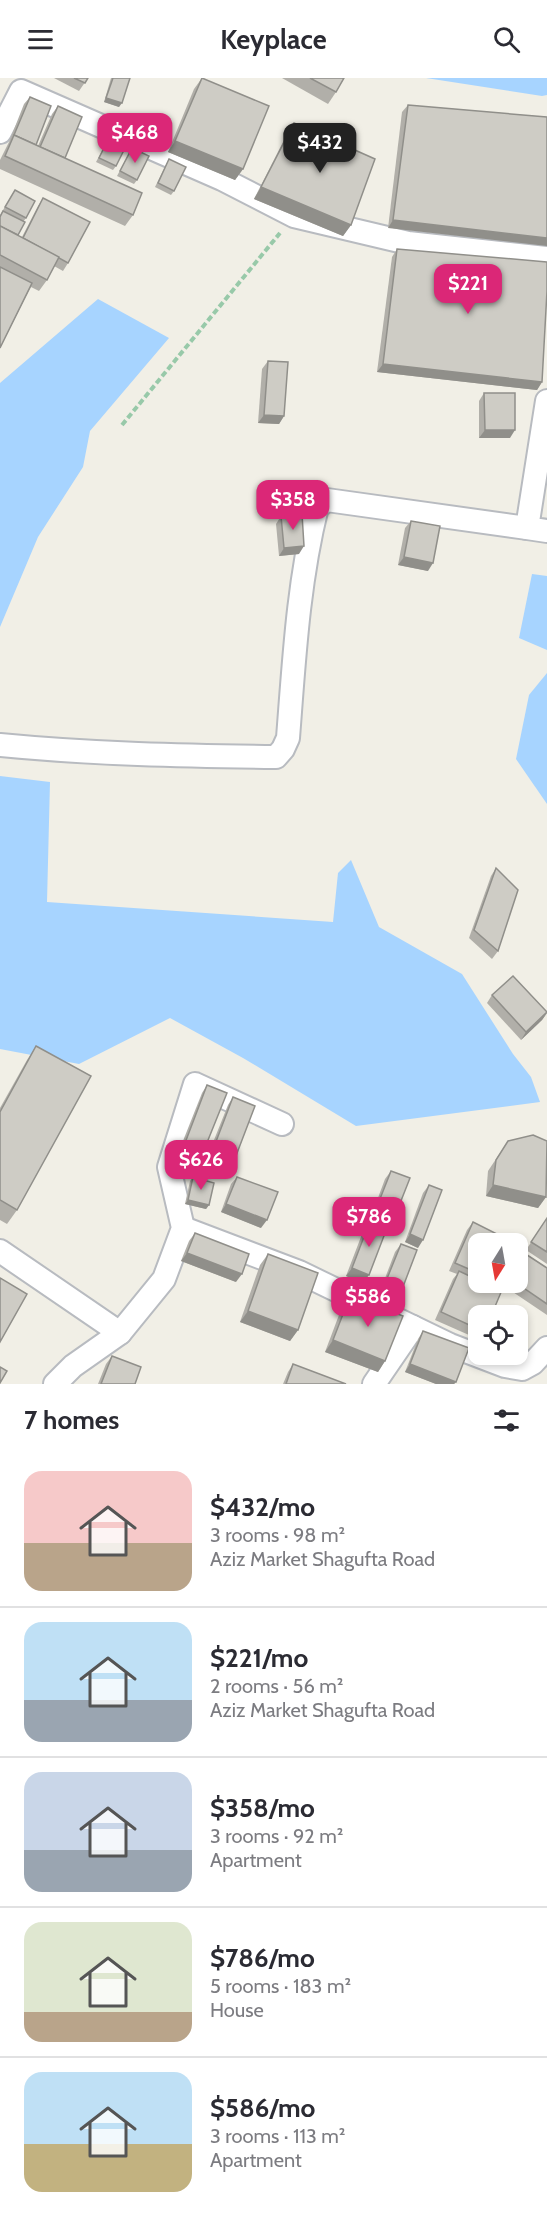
<!DOCTYPE html>
<meta charset="utf-8">
<style>
:root{--surface:#fff;--page:#f2f2f3;--text:#2b2b33;--muted:#7c7c81;--line:#e1e1e2;--accent:#db2777}
body{margin:0;font-family:Cabin,sans-serif;background:var(--page);color:var(--text);height:100vh;display:flex;flex-direction:column;font-size:22px;white-space:nowrap}
*{box-sizing:border-box;margin:0}
p{font-size:20px;color:var(--muted)}
.icon{flex:none;width:33px;height:33px;fill:none;stroke:currentColor;stroke-width:2;stroke-linecap:round;stroke-linejoin:round}
.map{position:relative;height:1306px;overflow:hidden}
.panel{display:flex;flex-direction:column;background:var(--surface);flex:1}
.panel>*{flex:none}
.needle{width:39px;rotate:191deg}
.buttons{position:absolute;left:468px;top:1155px;display:grid;gap:12px}
.buttons a{display:grid;place-items:center;width:60px;height:60px;border-radius:12px;background:var(--surface);box-shadow:0 3px 9px #0003;font-size:30px}
.price{position:absolute;translate:-50% -51px;padding:0 14px;border-radius:12px;background:var(--accent);color:#fff;font-size:20px;line-height:39px;filter:drop-shadow(0 2px 3px #0008)}
.price::after{content:'';position:absolute;left:50%;top:36px;width:18px;height:14px;margin-left:-9px;background:inherit;clip-path:polygon(0 0,100% 0,50% 100%)}
.price.current{background:#222;color:#fff}
ul{padding:0;list-style:none}
li{display:flex;align-items:center;gap:18px;height:150px;padding:0 24px}
li+li{border-top:2px solid var(--line)}
li span{display:grid;place-items:center;flex:none;width:168px;height:120px;border-radius:18px;color:#555}
li>.icon{margin-inline-start:auto}
span .icon{width:72px;height:72px;fill:#fffc;stroke-width:1}
li b{font-size:26px}
h2{display:flex;justify-content:space-between;align-items:center;height:72px;padding:0 24px;font-size:26px}
header{display:flex;justify-content:space-between;align-items:center;height:78px;padding:0 24px;background:var(--surface);font-size:27px;font-weight:700}
.map>svg:first-child{display:block}
.water{fill:#a7d4ff}
.lines{fill:none;stroke-linecap:round;stroke-linejoin:round}
.street-casing{stroke:#b8bbc0;stroke-width:26}
.path{stroke:#98c9a9;stroke-width:4;stroke-dasharray:6 3;stroke-linecap:butt}
.street{stroke:#fff;stroke-width:22}
.wall{fill:#b1afa9}
.shaded-wall{fill:#908f8a}
.building{fill:#ceccc5;stroke:#908f8a;stroke-width:1.5}
</style>
<header><svg class="icon" aria-label="menu" viewBox="0 0 24 24"><path d="M4 6h16M4 12h16M4 18h16"/></svg>Keyplace<svg class="icon" aria-label="search" viewBox="0 0 24 24"><circle cx="10" cy="10" r="6"/><path d="M15 15l6 6"/></svg></header>
<div class="map">
<svg width="547" height="1306" viewBox="0 0 547 1306">
<rect width="100%" height="100%" fill="#f1efe6"/>
<g class="water">
<polygon points="426,0 547,0 547,17 542,18"/>
<polygon points="98,221 169,260 90,353 83,389 38,459 0,549 0,305"/>
<polygon points="532,496 547,498 547,572 519,560"/>
<polygon points="547,595 547,726 516,681 529,617"/>
<polygon points="0,698 50,704 47,824 333,844 338,795 351,782 379,849 462,896 513,976 531,999 540,1024 356,1048 243,980 170,940 79,986 0,971"/>
</g>
<g class="lines">
<g class="street-casing">
<g id="street">
<polyline points="0,54 21,13 222,101 294,138 408,165 547,180"/>
<polyline points="547,323 527,450 547,453"/>
<path d="M0 667C92 676 184 678 276 679L283 671 288 660C294 583 298 505 317 429L327 422 527 450"/>
<polyline points="183,1150 299,1194 450,1267 505,1288 522,1291 533,1285 547,1270"/>
<polyline points="0,1173 120,1255"/>
<polyline points="55,1306 73,1288 120,1255 164,1201 183,1150 169,1089 195,1006 282,1046"/>
<polyline points="374,1306 413,1249"/>
</g>
</g>
<polyline class="path" points="122,347 280,155"/>
<use href="#street" class="street"/>
</g>
<g class="wall">
<polygon points="54,0 88,0 79,13"/>
<polygon points="111,0 130,0 119,29 104,24"/>
<polygon points="202,0 243,91 235,102 168,74 194,11"/>
<polygon points="282,0 344,0 336,14 328,26"/>
<polygon points="30,19 36,67 38,68 52,36 58,28 65,80 133,137 125,148 0,91 0,82 9,64 24,26"/>
<polygon points="408,27 547,39 388,150 402,34"/>
<polygon points="294,45 351,147 343,158 254,121 287,56"/>
<polygon points="111,56 116,88 113,92 96,84"/>
<polygon points="132,70 137,102 134,106 117,98"/>
<polygon points="169,81 174,113 171,117 155,109"/>
<polygon points="15,112 26,140 23,144 18,158 22,159 38,128 43,120 68,185 63,193 54,188 47,202 39,213 31,209 0,270 0,137"/>
<polygon points="397,171 542,304 537,312 377,294 392,179"/>
<polygon points="268,283 284,338 279,346 258,345 262,291"/>
<polygon points="484,315 510,360 479,360 479,323"/>
<polygon points="281,438 299,476 279,478 276,446"/>
<polygon points="411,443 428,493 398,487 405,450"/>
<polygon points="496,790 498,873 492,881 469,860 491,798"/>
<polygon points="492,917 547,935 542,942 521,962 487,925"/>
<polygon points="36,968 17,1132 7,1146 0,1142 0,1030 27,982"/>
<polygon points="207,1007 199,1080 179,1073 202,1015"/>
<polygon points="233,1019 229,1091 206,1082 228,1027"/>
<polygon points="508,1063 546,1119 538,1130 486,1118 488,1093"/>
<polygon points="391,1093 393,1143 387,1151 363,1205 346,1198 364,1151 369,1144 385,1101"/>
<polygon points="193,1099 209,1127 206,1131 185,1126 190,1103"/>
<polygon points="237,1099 261,1150 221,1134 231,1106"/>
<polygon points="429,1107 418,1170 405,1164 423,1115"/>
<polygon points="547,1140 547,1186 526,1172"/>
<polygon points="473,1144 478,1195 475,1200 478,1238 478,1261 435,1242 453,1201 457,1196 449,1193 467,1152"/>
<polygon points="195,1155 236,1204 181,1183 189,1163"/>
<polygon points="401,1166 401,1214 395,1222 379,1216 395,1174"/>
<polygon points="268,1176 298,1252 290,1263 240,1244 260,1187"/>
<polygon points="547,1190 547,1237 498,1204 518,1204"/>
<polygon points="350,1218 385,1283 378,1294 325,1274 342,1229"/>
<polygon points="423,1253 456,1304 454,1306 436,1306 405,1294 418,1261"/>
<polygon points="112,1278 135,1306 98,1306 106,1286"/>
<polygon points="293,1286 346,1306 283,1306 288,1294"/>
</g>
<g class="shaded-wall">
<polygon points="106,20 122,25 119,29 104,24"/>
<polygon points="175,63 243,91 235,102 168,74"/>
<polygon points="261,109 351,147 343,158 254,121"/>
<polygon points="393,142 547,160 547,168 388,150"/>
<polygon points="383,286 542,304 537,312 377,294"/>
<polygon points="264,337 284,338 279,346 258,345"/>
<polygon points="485,352 515,352 510,360 479,360"/>
<polygon points="304,468 299,476 279,478 284,470"/>
<polygon points="404,479 433,485 428,493 398,487"/>
<polygon points="547,935 542,942 521,962 526,954"/>
<polygon points="185,1065 204,1072 199,1080 179,1073"/>
<polygon points="212,1074 234,1083 229,1091 206,1082"/>
<polygon points="493,1107 546,1119 538,1130 486,1118"/>
<polygon points="188,1122 209,1127 206,1131 185,1126"/>
<polygon points="226,1126 267,1142 261,1150 221,1134"/>
<polygon points="374,1136 393,1143 387,1151 369,1144"/>
<polygon points="410,1156 423,1162 418,1170 405,1164"/>
<polygon points="187,1175 242,1196 236,1204 181,1183"/>
<polygon points="352,1190 369,1197 363,1205 346,1198"/>
<polygon points="384,1208 401,1214 395,1222 379,1216"/>
<polygon points="248,1233 298,1252 290,1263 240,1244"/>
<polygon points="333,1262 385,1283 378,1294 325,1274"/>
<polygon points="410,1286 456,1304 454,1306 436,1306 405,1294"/>
</g>
<g class="building">
<polygon points="74,0 88,0 85,5"/>
<polygon points="113,0 130,0 122,25 106,20"/>
<polygon points="202,0 269,28 243,91 175,63"/>
<polygon points="310,0 344,0 336,14"/>
<polygon points="30,19 51,28 36,67 14,57"/>
<polygon points="408,27 547,39 547,160 393,142"/>
<polygon points="58,28 82,39 65,80 40,69"/>
<polygon points="294,45 375,81 351,147 261,109"/>
<polygon points="111,56 128,64 116,88 99,80"/>
<polygon points="14,57 142,115 133,137 5,78"/>
<polygon points="132,70 149,78 137,102 120,93"/>
<polygon points="169,81 186,89 174,113 158,105"/>
<polygon points="15,112 35,123 26,140 5,129"/>
<polygon points="43,120 90,144 68,185 23,160"/>
<polygon points="3,133 25,144 18,157 0,148 0,139"/>
<polygon points="0,148 59,179 47,202 0,177"/>
<polygon points="397,171 547,184 547,213 542,304 383,286"/>
<polygon points="0,189 32,205 0,270"/>
<polygon points="268,283 288,284 284,338 264,337"/>
<polygon points="484,315 515,315 515,352 485,352"/>
<polygon points="302,436 304,468 284,470 281,438"/>
<polygon points="411,443 440,448 433,485 404,479"/>
<polygon points="496,790 518,812 498,873 474,852"/>
<polygon points="513,898 547,934 526,954 492,917"/>
<polygon points="36,968 91,998 17,1132 0,1122 0,1034"/>
<polygon points="207,1007 227,1015 204,1072 185,1065"/>
<polygon points="233,1019 255,1028 234,1083 212,1074"/>
<polygon points="533,1057 547,1063 546,1119 493,1107 496,1082 508,1063"/>
<polygon points="391,1093 410,1100 393,1143 374,1136"/>
<polygon points="193,1099 214,1105 209,1127 188,1122"/>
<polygon points="237,1099 278,1114 267,1142 226,1126"/>
<polygon points="429,1107 442,1112 423,1162 410,1156"/>
<polygon points="547,1140 547,1174 531,1164"/>
<polygon points="370,1143 387,1150 369,1197 352,1190"/>
<polygon points="473,1144 499,1157 494,1166 478,1166 478,1195 455,1185"/>
<polygon points="195,1155 249,1176 242,1196 187,1175"/>
<polygon points="401,1166 417,1172 401,1214 384,1208"/>
<polygon points="518,1171 547,1190 547,1226 515,1204 518,1204"/>
<polygon points="268,1176 318,1195 298,1252 248,1233"/>
<polygon points="459,1193 478,1202 478,1204 484,1204 502,1212 491,1238 478,1238 478,1251 441,1234"/>
<polygon points="0,1200 27,1216 0,1264"/>
<polygon points="350,1218 403,1238 385,1283 333,1262"/>
<polygon points="423,1253 469,1270 456,1304 410,1286"/>
<polygon points="112,1278 141,1289 135,1306 101,1306"/>
<polygon points="293,1286 346,1306 286,1306"/>
<polygon points="0,1289 7,1293 0,1305"/>
</g>
</svg>
<div class="buttons">
<a><svg class="needle" viewBox="-14 -14 28 28"><path d="M0-13l5 13h-10z" fill="#e53935"/><path d="M0 13l5-13h-10z" fill="#7c7c81"/></svg></a>
<a><svg class="icon" aria-label="locate" viewBox="0 0 24 24"><circle cx="12" cy="12" r="6"/><path d="M12 2v4M12 18v4M2 12h4M18 12h4"/></svg></a>
</div>
<b class="price" style="left:135px;top:86px">$468</b>
<b class="price current" style="left:320px;top:96px">$432</b>
<b class="price" style="left:468px;top:237px">$221</b>
<b class="price" style="left:293px;top:453px">$358</b>
<b class="price" style="left:201px;top:1113px">$626</b>
<b class="price" style="left:369px;top:1170px">$786</b>
<b class="price" style="left:368px;top:1250px">$586</b>
</div>
<section class="panel">
<h2>7 homes<svg class="icon" aria-label="filters" viewBox="0 0 24 24"><path d="M4 7h16M4 17h16"/><circle cx="9" cy="7" r="2"/><circle cx="15" cy="17" r="2"/></svg></h2>
<ul>
<li><span style="background:linear-gradient(#f6c9c9 60%,#b9a48a 0)"><svg class="icon" aria-label="home" viewBox="0 0 24 24"><path d="M3 11l9-7 9 7M6 9v11h12V9"/></svg></span><div><b>$432/mo</b><p>3 rooms · 98 m²</p><p>Aziz Market Shagufta Road</p></div></li>
<li><span style="background:linear-gradient(#bfe0f5 65%,#9aa5b1 0)"><svg class="icon" aria-label="home" viewBox="0 0 24 24"><path d="M3 11l9-7 9 7M6 9v11h12V9"/></svg></span><div><b>$221/mo</b><p>2 rooms · 56 m²</p><p>Aziz Market Shagufta Road</p></div></li>
<li><span style="background:linear-gradient(#c9d6e8 65%,#9aa5b1 0)"><svg class="icon" aria-label="home" viewBox="0 0 24 24"><path d="M3 11l9-7 9 7M6 9v11h12V9"/></svg></span><div><b>$358/mo</b><p>3 rooms · 92 m²</p><p>Apartment</p></div></li>
<li><span style="background:linear-gradient(#dfe7d0 75%,#b9a48a 0)"><svg class="icon" aria-label="home" viewBox="0 0 24 24"><path d="M3 11l9-7 9 7M6 9v11h12V9"/></svg></span><div><b>$786/mo</b><p>5 rooms · 183 m²</p><p>House</p></div></li>
<li><span style="background:linear-gradient(#bfe0f5 60%,#c2b280 0)"><svg class="icon" aria-label="home" viewBox="0 0 24 24"><path d="M3 11l9-7 9 7M6 9v11h12V9"/></svg></span><div><b>$586/mo</b><p>3 rooms · 113 m²</p><p>Apartment</p></div></li>
</ul>
</section>
